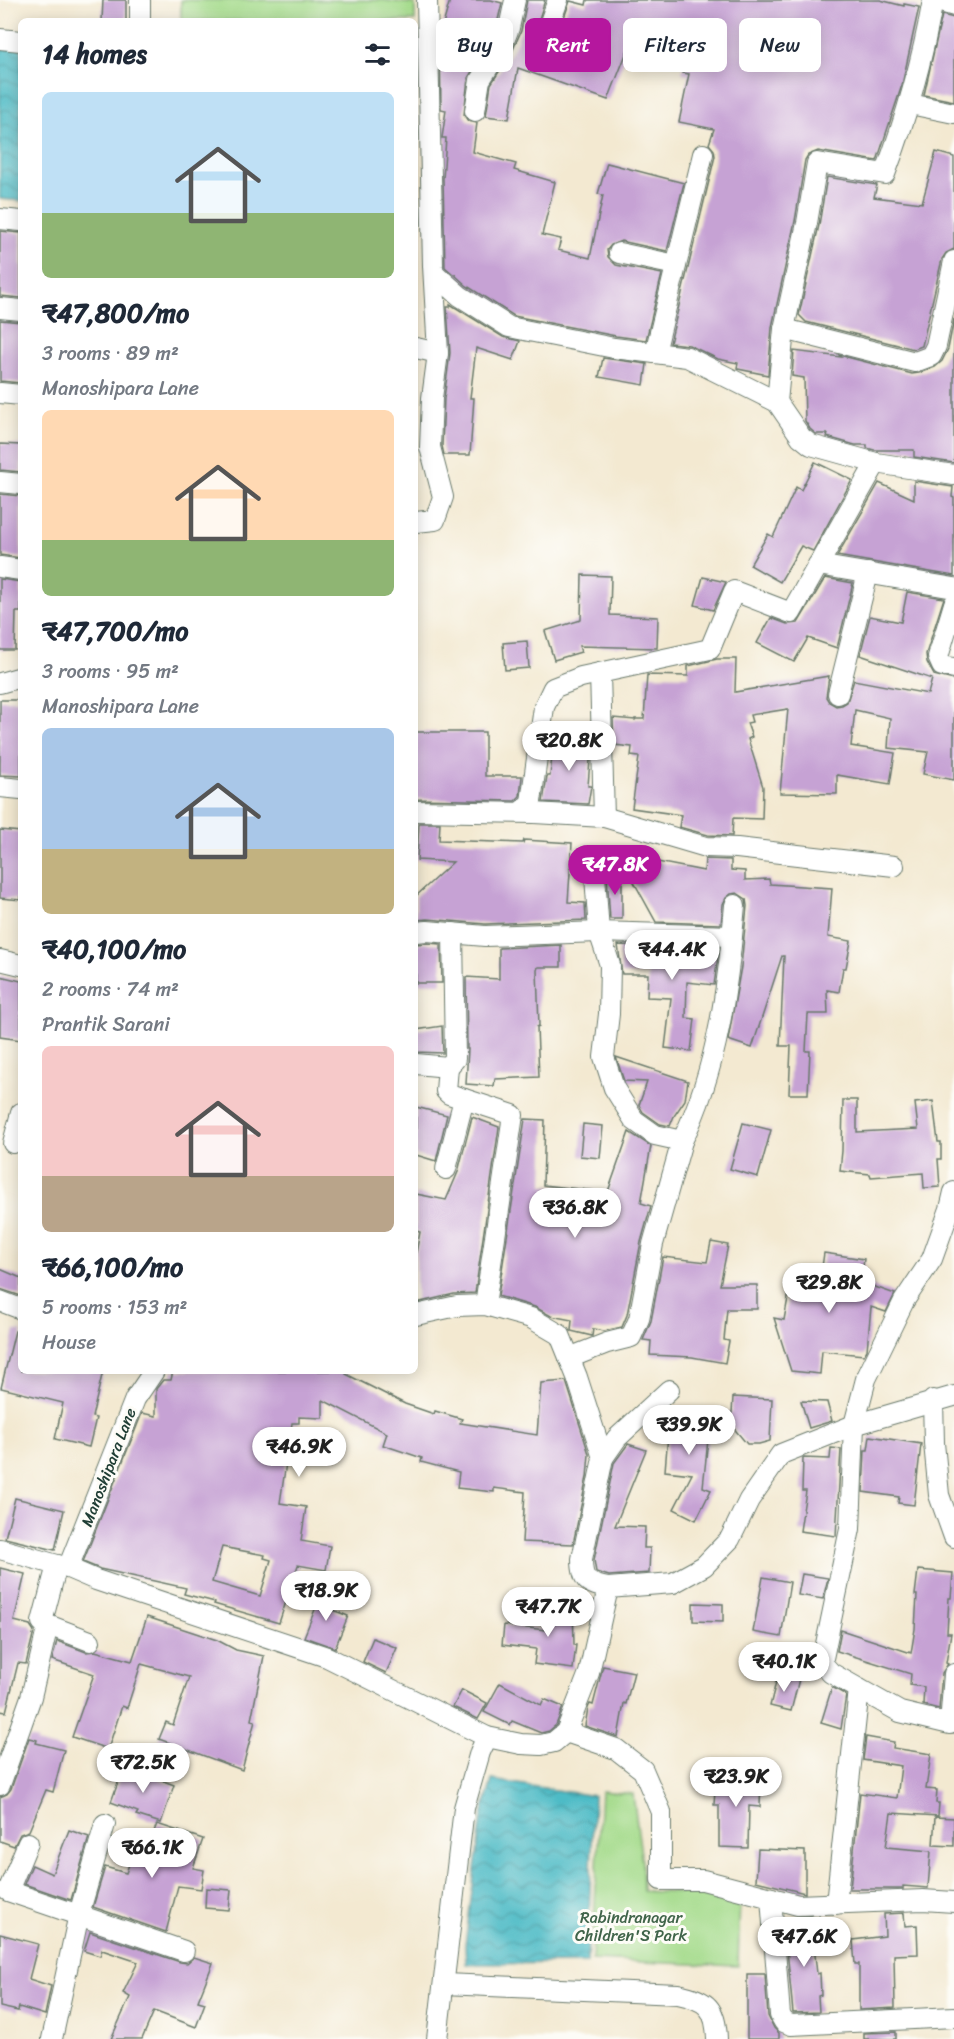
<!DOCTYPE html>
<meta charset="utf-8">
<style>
:root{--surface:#fff;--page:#f2f2f3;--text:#1f2937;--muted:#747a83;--accent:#b5179e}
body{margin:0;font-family:Sriracha,sans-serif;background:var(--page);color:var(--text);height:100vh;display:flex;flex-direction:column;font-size:22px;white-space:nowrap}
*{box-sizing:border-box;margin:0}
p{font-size:20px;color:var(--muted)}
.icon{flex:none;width:33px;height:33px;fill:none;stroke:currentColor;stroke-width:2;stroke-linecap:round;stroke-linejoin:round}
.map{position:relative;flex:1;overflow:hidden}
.sheet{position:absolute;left:18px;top:18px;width:400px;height:1356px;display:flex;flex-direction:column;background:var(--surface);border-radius:9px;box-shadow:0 3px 15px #0003}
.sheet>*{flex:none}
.top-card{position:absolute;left:436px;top:18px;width:428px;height:54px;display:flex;gap:12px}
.price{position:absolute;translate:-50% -51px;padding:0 14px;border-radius:21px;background:#fff;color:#222;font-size:20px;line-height:39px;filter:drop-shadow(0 2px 3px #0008)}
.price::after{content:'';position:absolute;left:50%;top:36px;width:18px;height:14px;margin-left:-9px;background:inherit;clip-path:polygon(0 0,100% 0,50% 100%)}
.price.active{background:var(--accent);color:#fff}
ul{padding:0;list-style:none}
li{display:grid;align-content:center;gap:12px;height:318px;padding:0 24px}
li span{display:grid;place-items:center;height:186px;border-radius:9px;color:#555}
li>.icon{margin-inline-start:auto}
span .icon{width:108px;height:108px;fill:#fffc;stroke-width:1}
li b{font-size:26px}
h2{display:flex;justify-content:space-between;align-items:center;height:72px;padding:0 24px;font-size:26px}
.pill{padding:0 21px;border-radius:9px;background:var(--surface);box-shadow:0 3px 15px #0003;font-size:21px;line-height:54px}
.pill.active{background:var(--accent);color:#fff}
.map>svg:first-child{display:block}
.park{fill:#a5db8c;stroke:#628c60;stroke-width:1.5}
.water{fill:url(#water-waves);stroke:#367c7d;stroke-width:1.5}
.building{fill:#c6a2d4;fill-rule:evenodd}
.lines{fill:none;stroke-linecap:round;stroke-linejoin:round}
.minor-casing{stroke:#69796b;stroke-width:22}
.minor{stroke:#fff;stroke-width:20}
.labels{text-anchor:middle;stroke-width:6;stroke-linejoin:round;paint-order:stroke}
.street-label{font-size:16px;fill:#1f3d34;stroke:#fdfcf7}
.park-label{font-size:16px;fill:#40644a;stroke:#fdfcf7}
</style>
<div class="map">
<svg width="954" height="2039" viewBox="0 0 954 2039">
<defs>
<pattern id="water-waves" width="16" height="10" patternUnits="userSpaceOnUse" patternTransform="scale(1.5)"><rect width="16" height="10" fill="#4dbbc6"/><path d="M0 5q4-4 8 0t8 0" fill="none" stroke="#3f99a2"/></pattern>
</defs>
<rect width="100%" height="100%" fill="#fdfcf7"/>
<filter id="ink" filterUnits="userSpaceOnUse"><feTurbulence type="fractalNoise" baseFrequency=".0167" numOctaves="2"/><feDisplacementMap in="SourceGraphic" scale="12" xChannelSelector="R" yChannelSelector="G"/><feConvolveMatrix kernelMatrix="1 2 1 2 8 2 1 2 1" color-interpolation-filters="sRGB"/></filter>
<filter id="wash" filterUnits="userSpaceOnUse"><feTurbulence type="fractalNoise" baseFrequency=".008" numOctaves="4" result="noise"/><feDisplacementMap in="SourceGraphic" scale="24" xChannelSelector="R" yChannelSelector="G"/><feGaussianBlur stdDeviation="1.35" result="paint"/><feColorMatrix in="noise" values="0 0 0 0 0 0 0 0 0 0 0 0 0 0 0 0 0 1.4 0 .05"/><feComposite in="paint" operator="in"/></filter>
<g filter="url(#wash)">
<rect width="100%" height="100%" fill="#f3e9d1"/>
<g class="park">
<polygon points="181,0 382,0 415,4 415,21 181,21"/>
<polygon points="601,1791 633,1794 642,1862 643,1891 740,1896 738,1966 592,1960"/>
</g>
<g class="water">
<polygon points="0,47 21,48 21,201 0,199"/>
<polygon points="492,1780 594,1796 587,1963 466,1964 465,1945 482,1815"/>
</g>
<g id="blocks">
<g class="building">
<polygon points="103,0 126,0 126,21 102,21"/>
<polygon points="450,0 491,0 502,3 497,24 490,42 468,78 464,115 468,121 477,123 473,152 516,164 514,170 555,182 542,235 561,239 558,250 590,258 603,195 598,194 607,163 684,183 667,251 621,241 611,245 607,250 608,257 616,265 662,274 646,340 616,336 514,316 467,286 456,276 456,274 453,274 445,267 443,179 446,138 442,138 446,110 441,109 440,32 441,32"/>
<polygon points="527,0 545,0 532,41 535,47 546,51 551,48 555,43 570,1 586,5 587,0 880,0 904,6 904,4 919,7 902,85 877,161 818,151 808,155 805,160 795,221 772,327 768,375 738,369 737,368 738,363 718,359 689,345 670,343 715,156 714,150 709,144 714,129 679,122 689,74 682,73 685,61 628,49 608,100 518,68 509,119 486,116 491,84 512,52 521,31"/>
<polygon points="942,15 954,18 954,101 924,95"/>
<polygon points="936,152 954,157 954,249 946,253 942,259 922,346 914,349 806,322 799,315 819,225 827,177 877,185 874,197 922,203"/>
<polygon points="0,231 21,233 21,298 0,296"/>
<polygon points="450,304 503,337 520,341 513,360 476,348 470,398 474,398 470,455 444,455 442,446 444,399 450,353 447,307 450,307"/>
<polygon points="954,319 954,463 914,457 914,450 874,450 867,448 867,445 855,445 827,437 828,434 816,434 810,429 805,421 804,378 792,376 794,351 841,357 839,355 912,374 919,373 935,367 942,361 948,349"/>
<polygon points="0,320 21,322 21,383 0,381"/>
<polygon points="603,358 647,364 644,385 599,377"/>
<polygon points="0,444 21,445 21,472 0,470"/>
<polygon points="815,462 852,480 813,551 801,546 780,582 750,565 768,534 773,537 796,487 801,490"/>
<polygon points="914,481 953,487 952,497 954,498 954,576 837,556 879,483 914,499"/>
<polygon points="0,494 21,496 21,558 0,555"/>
<polygon points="582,575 611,576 610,615 658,617 657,648 579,646 581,652 554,660 545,631 581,620"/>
<polygon points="703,577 726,582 713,610 695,605"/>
<polygon points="825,578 853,583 837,648 808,638 794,662 757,643 771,618 787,624 798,623"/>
<polygon points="0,579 21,582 21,612 16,612 15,650 0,650"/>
<polygon points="907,592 944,598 926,654 927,662 934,675 954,680 954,780 923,774 928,752 888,748 890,718 855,710 851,746 895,753 890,784 837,775 837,794 780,793 788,709 750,715 752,722 747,723 752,737 748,739 763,787 762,819 733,818 732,836 708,835 679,827 681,815 632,808 639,757 631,756 632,747 614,745 613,718 635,720 635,719 644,719 647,675 688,676 688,666 717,659 736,659 735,692 829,676 826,697 829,702 836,706 842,705 847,702 854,680 928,694 932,679 860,655 870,616 901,622"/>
<polygon points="527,641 529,668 505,670 503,643"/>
<polygon points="0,700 21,700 21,776 0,775"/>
<polygon points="416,732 485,732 485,776 522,776 520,796 515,801 416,799"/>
<polygon points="554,736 590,740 590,760 588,786 591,786 588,804 543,802 547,776 550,776"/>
<polygon points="419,823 440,823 439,840 523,843 524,840 572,843 568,902 585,903 586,920 485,924 428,919 416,920 416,896 453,862 417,860"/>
<polygon points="0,830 21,832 21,900 0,898"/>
<polygon points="624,849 648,851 647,860 704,871 705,859 731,860 731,870 745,871 745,880 769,879 770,884 832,888 828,937 851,941 846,968 843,968 839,992 827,990 828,1014 808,1014 806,1051 810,1051 808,1094 789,1094 791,1046 780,1046 784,956 782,956 752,1048 728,1040 741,967 747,906 746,899 737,893 731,894 726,898 723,904 721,924 656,922 623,862"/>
<polygon points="607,875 622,875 622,919 610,919"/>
<polygon points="427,943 441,944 442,983 416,983 416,944"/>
<polygon points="561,945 561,967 538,967 537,970 539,1026 537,1027 539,1077 495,1079 494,1086 466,1084 468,1049 467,1049 466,977 499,979 499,948"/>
<polygon points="618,945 719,948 714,985 687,982 686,1018 695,1019 691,1051 665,1048 671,998 647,997 648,974 622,974"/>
<polygon points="0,976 21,981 21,1040 0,1037"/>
<polygon points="442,1026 443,1053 416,1052 416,1030"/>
<polygon points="616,1057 688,1081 685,1100 674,1116 670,1126 660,1124 643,1112 639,1105 647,1082 624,1081"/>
<polygon points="843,1100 857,1100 857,1132 918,1129 915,1103 933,1101 938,1142 941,1142 941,1159 938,1159 940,1187 924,1188 923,1173 871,1177 870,1174 840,1171 842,1151"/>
<polygon points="416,1107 447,1115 436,1161 416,1155"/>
<polygon points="472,1117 499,1127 475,1293 454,1294 416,1303 416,1253 420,1232 416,1231 416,1194 446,1200 458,1172"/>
<polygon points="525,1119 545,1120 543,1185 596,1191 594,1219 598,1220 629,1132 651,1146 641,1203 651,1206 641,1242 627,1315 622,1327 604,1331 593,1329 592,1336 571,1331 572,1320 551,1316 535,1307 498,1296"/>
<polygon points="743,1123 771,1130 758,1177 730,1169"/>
<polygon points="583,1124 603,1126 600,1158 580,1156"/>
<polygon points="711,1242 728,1245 720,1285 757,1285 757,1309 727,1309 724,1340 729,1341 725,1363 692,1357 650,1355 651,1341 643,1340 651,1321 663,1257 707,1262"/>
<polygon points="824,1253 864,1259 861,1282 895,1294 886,1312 871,1307 867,1350 864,1355 822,1351 820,1374 791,1371 774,1318 784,1320 792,1276 820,1281"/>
<polygon points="0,1269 21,1278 21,1296 0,1289"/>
<polygon points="15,1331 21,1331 21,1371 103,1371 92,1417 96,1418 89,1447 55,1439 63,1403 1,1388"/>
<path d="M173 1371H347L346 1374 405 1404 434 1414 435 1411 462 1419 460 1423 537 1435 541 1383 566 1381 589 1454 587 1477 573 1544 522 1542 525 1492 494 1488V1492L457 1488 459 1472 421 1462 422 1458 383 1445 387 1433 323 1400V1418L299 1417V1423H292L280 1503 306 1507 301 1541 330 1546 326 1570 298 1565 279 1623 214 1604 215 1602 184 1594 186 1588 100 1569 83 1562 142 1413 156 1416V1389L163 1380H171ZM222 1547 265 1555 264 1558 271 1560 260 1596 212 1582Z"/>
<polygon points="733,1397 772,1399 770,1441 759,1444 747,1444 720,1412 732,1413"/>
<polygon points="801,1401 827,1402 832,1421 809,1428"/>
<polygon points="680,1408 711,1411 703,1487 711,1490 696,1520 674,1509 692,1474 665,1471 670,1409 680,1410"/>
<polygon points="870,1436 921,1444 914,1505 898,1503 899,1497 863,1492 865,1450 868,1450"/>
<polygon points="628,1444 646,1450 615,1526 645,1527 644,1548 650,1548 649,1573 609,1576 596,1572 594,1560 614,1463"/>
<polygon points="831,1448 841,1449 836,1536 800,1531 806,1491 802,1491 803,1458 830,1459"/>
<polygon points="15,1498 64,1510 55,1550 5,1538"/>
<polygon points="0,1568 25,1574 14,1621 30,1625 34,1631 26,1664 18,1663 6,1712 0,1711"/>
<polygon points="918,1570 953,1573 951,1598 949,1598 947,1633 951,1633 946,1663 948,1664 942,1673 939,1709 923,1705 924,1687 910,1685 911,1674 837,1651 841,1630 911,1653 915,1629 917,1595 915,1595"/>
<polygon points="802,1574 828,1578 823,1599 798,1595"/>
<polygon points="763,1577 790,1582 781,1637 753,1632"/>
<polygon points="322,1592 338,1598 333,1610 348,1616 335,1648 304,1637"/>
<polygon points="693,1603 723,1604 723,1622 693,1621"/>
<polygon points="573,1606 574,1645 576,1645 573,1669 534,1664 536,1649 502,1645 504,1625 545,1630 544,1607"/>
<polygon points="147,1617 217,1640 236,1650 264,1656 251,1720 255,1721 242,1770 159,1739 166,1722 173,1725 189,1677 141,1664 127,1708 122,1706 108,1749 72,1737 94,1674 52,1660 57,1641 86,1652 95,1651 132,1661"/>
<polygon points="373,1638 397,1648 386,1673 363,1662"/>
<polygon points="603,1666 634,1672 626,1704 624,1703 618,1737 585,1726 588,1708 590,1704 593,1705"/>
<polygon points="778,1674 799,1679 791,1711 770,1706"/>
<polygon points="500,1683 541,1705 544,1699 563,1707 556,1725 549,1731 541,1733 512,1721 510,1725 484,1712"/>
<polygon points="832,1687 846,1695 841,1729 821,1723"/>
<polygon points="462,1690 487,1703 478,1719 453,1707"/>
<polygon points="866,1737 894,1742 893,1748 931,1754 926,1789 937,1790 936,1803 939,1803 938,1816 891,1813 886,1847 931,1851 928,1888 903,1886 903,1889 850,1889 860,1793 897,1798 901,1766 863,1760"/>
<polygon points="29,1738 37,1740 36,1743 64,1750 53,1792 46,1790 29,1831 20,1834 14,1846 0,1841 0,1797 7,1794 11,1789"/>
<polygon points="124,1766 174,1785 161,1823 136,1815 138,1812 111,1802"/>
<polygon points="716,1775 761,1777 760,1807 749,1806 748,1848 719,1847 719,1805 714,1805"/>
<polygon points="935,1817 954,1818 954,1846 933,1845"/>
<polygon points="157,1824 203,1839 193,1868 204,1870 201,1889 178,1886 166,1932 93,1907 105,1867 126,1873 134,1850 145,1854"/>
<polygon points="69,1830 89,1837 71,1900 24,1884 32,1865 52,1874"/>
<polygon points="758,1849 805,1851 805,1893 756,1881"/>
<polygon points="206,1888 231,1890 229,1910 205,1908"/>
<polygon points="904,1913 905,1926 917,1925 918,1954 894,1955 895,2008 859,2010 859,1964 855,1964 853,1940 885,1936 884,1914"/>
<polygon points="811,1916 817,1974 820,1973 821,1995 818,1996 819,2012 793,2013 786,1938 797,1937 795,1918"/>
<polygon points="90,1932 180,1962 187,1963 194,1957 213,1963 198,2001 205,2003 196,2027 154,2011 142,2039 111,2039 130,1997 123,1993 138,1962 102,1950 100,1956 84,1951"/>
<polygon points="0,1934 38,1944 29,1979 51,1986 45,2015 19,2007 18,2011 0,2007"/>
<polygon points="747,1974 765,1974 768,2016 774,2028 779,2033 779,2039 747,2039"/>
<polygon points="896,2032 896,2039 864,2039 864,2033"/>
</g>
</g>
</g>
<g filter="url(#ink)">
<use href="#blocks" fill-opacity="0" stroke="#69796b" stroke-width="1.5"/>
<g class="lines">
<g class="minor-casing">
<g id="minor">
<polyline points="933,0 954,6"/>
<polyline points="140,21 140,0"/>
<polyline points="0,39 21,41"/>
<polyline points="544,39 558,0"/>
<polyline points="910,104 954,113"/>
<polyline points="475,111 480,80 501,48 509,28 515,0"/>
<polyline points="0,219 21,221"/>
<polyline points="619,253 676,265"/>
<polyline points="434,273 460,296 509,327 614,348 687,357 777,402 801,437 811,445 876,463 954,475"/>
<polyline points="0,308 21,310"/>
<polyline points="784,329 915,362 931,356 936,346 954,261"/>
<polyline points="416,348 438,353"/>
<polyline points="655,353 703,154"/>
<polyline points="0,393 21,395"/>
<path d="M777 402 784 329 807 223 817 163 885 174C907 116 922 62 933 0"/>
<polyline points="0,482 21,484"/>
<polyline points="416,522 435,520 443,497 430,447 432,398 438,353 433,266 427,0"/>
<polyline points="818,565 954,588"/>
<polyline points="0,567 21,570"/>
<polyline points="954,604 938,657 942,666 954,668"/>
<polyline points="600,673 604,817"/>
<polyline points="0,683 21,677"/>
<polyline points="838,694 868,573"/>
<polyline points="0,787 21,789"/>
<polyline points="416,811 534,813 604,817 706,847 737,848 894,866"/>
<polyline points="521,812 531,802 544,707 553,688 581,677 710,649 734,591 791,613 876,463"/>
<polyline points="416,932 427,931 485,936 599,932 732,936"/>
<polyline points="0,960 21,965"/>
<polyline points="416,1064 448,1067"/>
<polyline points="448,1067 446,1091 449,1094 513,1115 485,1305"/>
<polyline points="448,1067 455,1059 453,933"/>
<path d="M682 1141C718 1069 728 985 735 905"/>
<polyline points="13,1143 21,1113"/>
<polyline points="446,1169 464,1099"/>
<polyline points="954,1192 950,1209 932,1259 904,1301 866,1379 854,1425 850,1529 822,1663 831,1673 900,1712 950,1724 954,1674"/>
<polyline points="0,1301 21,1309"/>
<path d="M416 1315 457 1306 485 1305 531 1318 560 1335 577 1377 603 1458 582 1559C582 1582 588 1584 608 1588"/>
<polyline points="569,1358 607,1343 631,1337 639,1319 653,1244 682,1141 655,1135 634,1120 614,1088 604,1057 609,1014 610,965 599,932 595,876"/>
<polyline points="933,1400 934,1443 939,1495 954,1537"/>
<polyline points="603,1458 617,1438 669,1390"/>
<polyline points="0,1549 68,1568 96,1580 327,1657 487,1737 521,1744 541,1745 554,1742 566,1732 589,1673 608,1588 673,1583 704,1566 730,1539 749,1500 781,1454 854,1425 954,1396"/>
<polyline points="68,1568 135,1399 154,1371"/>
<polyline points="48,1625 90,1641"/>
<polyline points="566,1732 616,1749 643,1770 661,1812 661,1880 703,1880 798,1905 923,1900 954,1902"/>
<polyline points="0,1785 31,1697 48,1625 42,1622 57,1565"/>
<polyline points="28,1843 8,1891 184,1951"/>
<polyline points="771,1898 780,2015 784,2022 791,2025 954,2017"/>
<polyline points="836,1904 859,1689"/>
<path d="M444 1984 678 1994C707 2000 716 2008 717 2039"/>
<polyline points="52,2039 79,1914 105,1824"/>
<polyline points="437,2039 464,1808 480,1752 487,1737"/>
</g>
</g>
<use href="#minor" class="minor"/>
</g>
</g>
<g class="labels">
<g class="street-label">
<text transform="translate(108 1467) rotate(-69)" y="6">Manoshipara Lane</text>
</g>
<g class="park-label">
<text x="631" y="1923">Rabindranagar<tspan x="631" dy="18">Children'S Park</tspan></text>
</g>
</g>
</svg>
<b class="price" style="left:569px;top:772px">₹20.8K</b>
<b class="price active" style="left:615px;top:896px">₹47.8K</b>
<b class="price" style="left:672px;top:981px">₹44.4K</b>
<b class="price" style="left:575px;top:1239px">₹36.8K</b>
<b class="price" style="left:829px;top:1314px">₹29.8K</b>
<b class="price" style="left:689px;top:1456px">₹39.9K</b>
<b class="price" style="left:299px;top:1478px">₹46.9K</b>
<b class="price" style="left:326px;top:1622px">₹18.9K</b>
<b class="price" style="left:548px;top:1638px">₹47.7K</b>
<b class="price" style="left:784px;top:1693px">₹40.1K</b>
<b class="price" style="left:143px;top:1794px">₹72.5K</b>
<b class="price" style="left:736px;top:1808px">₹23.9K</b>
<b class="price" style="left:152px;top:1879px">₹66.1K</b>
<b class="price" style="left:804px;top:1968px">₹47.6K</b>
<div class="top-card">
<a class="pill">Buy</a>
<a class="pill active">Rent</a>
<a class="pill">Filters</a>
<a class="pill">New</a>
</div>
<section class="sheet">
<h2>14 homes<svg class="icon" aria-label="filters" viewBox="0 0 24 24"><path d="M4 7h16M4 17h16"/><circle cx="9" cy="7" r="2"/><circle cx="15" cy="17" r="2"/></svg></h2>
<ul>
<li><span style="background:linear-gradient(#bfe0f5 65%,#8fb573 0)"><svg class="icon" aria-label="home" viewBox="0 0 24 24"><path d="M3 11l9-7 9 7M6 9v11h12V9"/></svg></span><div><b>₹47,800/mo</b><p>3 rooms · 89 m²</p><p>Manoshipara Lane</p></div></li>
<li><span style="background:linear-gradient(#ffd9b3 70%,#8fb573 0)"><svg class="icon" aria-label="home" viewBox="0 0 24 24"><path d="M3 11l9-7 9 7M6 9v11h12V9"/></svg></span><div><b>₹47,700/mo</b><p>3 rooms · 95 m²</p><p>Manoshipara Lane</p></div></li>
<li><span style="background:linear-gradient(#a9c7e8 65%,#c2b280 0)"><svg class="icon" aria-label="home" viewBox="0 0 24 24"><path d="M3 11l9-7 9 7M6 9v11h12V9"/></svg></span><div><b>₹40,100/mo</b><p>2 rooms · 74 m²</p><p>Prantik Sarani</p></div></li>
<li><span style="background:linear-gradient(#f6c9c9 70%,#b9a48a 0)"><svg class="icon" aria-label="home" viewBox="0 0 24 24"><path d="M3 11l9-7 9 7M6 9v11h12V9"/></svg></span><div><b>₹66,100/mo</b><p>5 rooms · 153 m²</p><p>House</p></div></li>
</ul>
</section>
</div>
